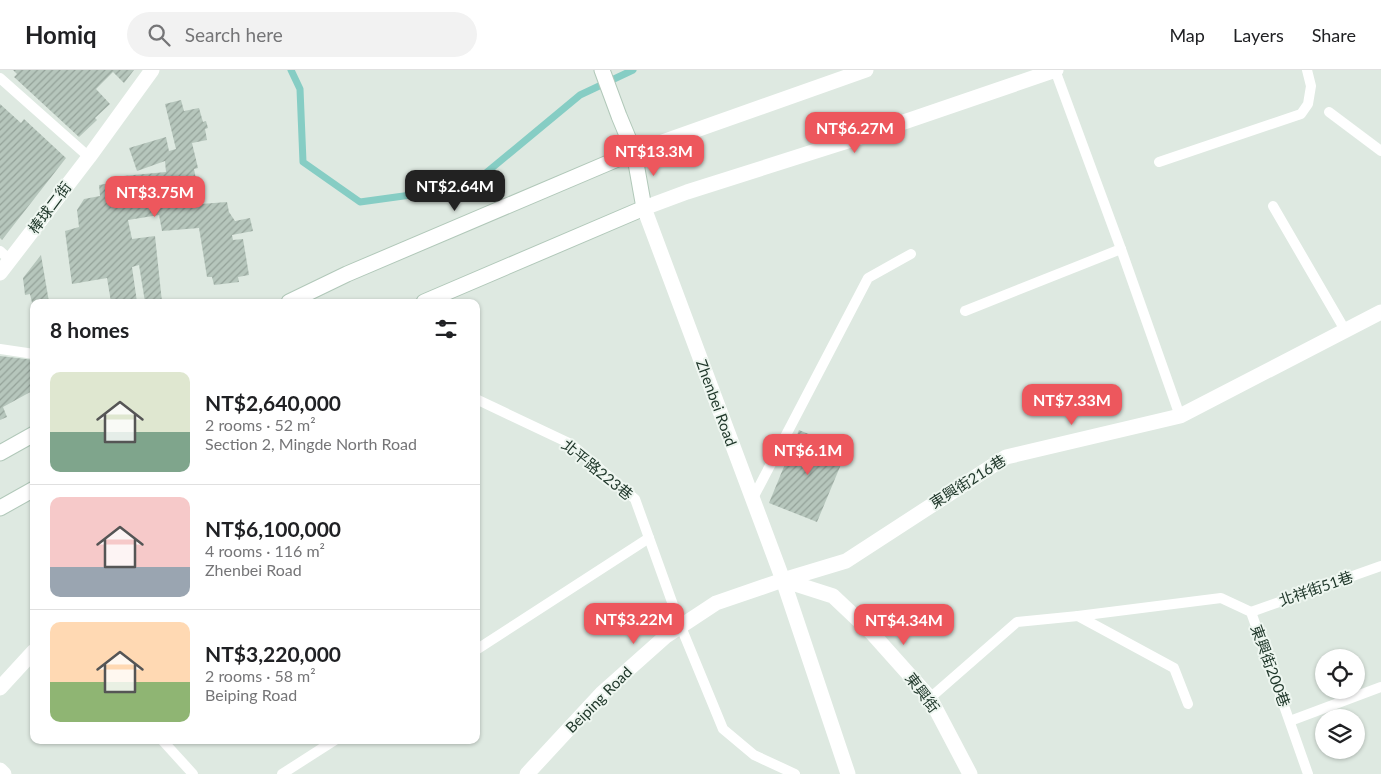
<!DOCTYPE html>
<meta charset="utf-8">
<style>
:root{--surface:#fff;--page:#f2f2f2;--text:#202124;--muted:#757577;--line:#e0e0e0;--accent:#ed575d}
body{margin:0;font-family:Lato,"Noto Sans TC",sans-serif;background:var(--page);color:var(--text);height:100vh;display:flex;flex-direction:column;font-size:19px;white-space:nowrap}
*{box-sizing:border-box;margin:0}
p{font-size:16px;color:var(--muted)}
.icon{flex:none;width:28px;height:28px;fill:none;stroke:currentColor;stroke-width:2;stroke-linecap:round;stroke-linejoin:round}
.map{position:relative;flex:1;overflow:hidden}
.sheet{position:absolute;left:30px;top:229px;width:450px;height:445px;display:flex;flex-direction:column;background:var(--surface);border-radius:10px;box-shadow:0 1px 4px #0004}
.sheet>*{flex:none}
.tools{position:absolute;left:1315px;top:579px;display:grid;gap:10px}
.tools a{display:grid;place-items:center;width:50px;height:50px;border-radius:50%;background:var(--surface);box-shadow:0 1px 4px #0004;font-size:25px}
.price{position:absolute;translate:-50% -42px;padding:0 11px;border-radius:10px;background:var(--accent);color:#fff;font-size:16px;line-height:32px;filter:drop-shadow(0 1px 2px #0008)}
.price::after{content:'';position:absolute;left:50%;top:30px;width:15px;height:11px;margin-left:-8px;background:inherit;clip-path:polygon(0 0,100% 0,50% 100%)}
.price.current{background:#222;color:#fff}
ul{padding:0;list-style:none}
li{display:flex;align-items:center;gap:15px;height:125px;padding:0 20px}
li+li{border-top:1px solid var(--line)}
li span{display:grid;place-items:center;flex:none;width:140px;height:100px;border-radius:10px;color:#555}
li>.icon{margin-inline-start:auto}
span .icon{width:60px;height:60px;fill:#fffc;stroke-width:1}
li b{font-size:21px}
h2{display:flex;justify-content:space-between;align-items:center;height:60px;padding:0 20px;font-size:21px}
header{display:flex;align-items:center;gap:30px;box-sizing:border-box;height:70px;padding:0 25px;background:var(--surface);border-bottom:1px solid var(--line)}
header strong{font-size:24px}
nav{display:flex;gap:28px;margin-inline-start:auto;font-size:18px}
.search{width:350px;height:45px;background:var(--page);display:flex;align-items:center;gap:12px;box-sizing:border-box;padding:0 18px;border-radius:28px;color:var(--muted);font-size:19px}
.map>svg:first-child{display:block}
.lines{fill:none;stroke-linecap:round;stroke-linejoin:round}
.stream{stroke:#86cdc4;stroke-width:7}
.building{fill:url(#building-hatch)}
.secondary-casing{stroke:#b1c8b9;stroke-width:17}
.service{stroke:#fff;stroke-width:10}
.minor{stroke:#fff;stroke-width:15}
.tertiary{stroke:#fff;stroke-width:15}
.secondary{stroke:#fff;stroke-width:15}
.labels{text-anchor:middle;stroke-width:4;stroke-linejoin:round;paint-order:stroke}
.street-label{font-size:15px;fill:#20382b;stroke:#eef6f0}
</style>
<header>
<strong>Homiq</strong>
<div class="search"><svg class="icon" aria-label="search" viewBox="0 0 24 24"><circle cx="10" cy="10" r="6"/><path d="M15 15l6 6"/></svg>Search here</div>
<nav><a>Map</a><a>Layers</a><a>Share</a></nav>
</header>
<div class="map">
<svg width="1381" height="704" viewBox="0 0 1381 704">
<defs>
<pattern id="building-hatch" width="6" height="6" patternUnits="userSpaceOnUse" patternTransform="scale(1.25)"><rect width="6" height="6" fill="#b6c6bc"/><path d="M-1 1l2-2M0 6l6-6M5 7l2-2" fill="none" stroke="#94a299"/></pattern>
</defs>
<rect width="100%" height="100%" fill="#dee9e1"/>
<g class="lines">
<polyline class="stream" points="291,0 300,19 303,92 360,132 469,117 580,25 633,0"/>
</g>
<g class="building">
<polygon points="13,0 134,0 124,13 113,2 96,19 110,34 95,48 97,50 79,67 14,7 17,4"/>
<polygon points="181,30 184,41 199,38 203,52 206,51 208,58 205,59 207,70 192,73 198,98 194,99 201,134 227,132 229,142 235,151 250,148 253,161 232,165 233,170 243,169 249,205 238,207 239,212 214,215 212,207 207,207 199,158 162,161 159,145 128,150 132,169 155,166 162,232 145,232 139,195 132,197 137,232 111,232 107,208 72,214 65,161 79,157 77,140 84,129 100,126 99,115 123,111 123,106 166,102 165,91 137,101 129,78 166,67 169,81 176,79 165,34"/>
<polygon points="0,34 21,53 24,49 66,88 2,170 0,168"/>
<polygon points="41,185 49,232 34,232 33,237 30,224 25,225 23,208"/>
<polygon points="0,286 34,290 34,320 3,337 7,347 0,350"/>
<polygon points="799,360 847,380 817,452 769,433"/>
</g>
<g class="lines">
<g class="secondary-casing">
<g id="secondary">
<polyline points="289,232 347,204 634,82"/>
<polyline points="424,232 644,138 634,82 619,46 602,0"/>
<polyline points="0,383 34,364"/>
<polyline points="0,438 34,419"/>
</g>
</g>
<g class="service">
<polyline points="1055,0 1121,179 1180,346"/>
<polyline points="0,8 89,87"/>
<polyline points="1329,42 1381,81"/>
<polyline points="1159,92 1301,44 1308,34 1311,16 1307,0"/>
<polyline points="1273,136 1345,260"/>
<polyline points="0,181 10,190"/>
<polyline points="965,241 1121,179"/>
<polyline points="0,279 34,284"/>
<polyline points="476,329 571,374 635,429 681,557 723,659 754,685 795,704"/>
<polyline points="752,430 868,208 911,184"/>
<polyline points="1251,542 1381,496"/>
<polyline points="1078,546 1221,528 1251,542 1308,704"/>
<polyline points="476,580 649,468"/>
<polyline points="930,628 1017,552 1078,546 1174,598 1188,634"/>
<polyline points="1290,651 1381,617"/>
<polyline points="162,670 193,704"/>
<polyline points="282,704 335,670"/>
</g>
<g class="minor">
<polyline points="0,203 89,87 152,0"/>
<polyline points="783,510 833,526 871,562 930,628 970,704"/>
<polyline points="0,618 34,581"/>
<polyline points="0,700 4,704"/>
<polyline points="527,704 602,623 666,566 716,533 783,510 846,491 1006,387 1180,346 1381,242"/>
</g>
<g class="tertiary">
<polyline points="634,82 866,0"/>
<polyline points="848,704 783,510 644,138 687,122 860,67 1056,0"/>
</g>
<use href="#secondary" class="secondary"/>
</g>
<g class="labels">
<g class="street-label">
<text transform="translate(50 138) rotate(-53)" y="5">棒球二街</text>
<text transform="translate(716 333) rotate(70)" y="5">Zhenbei Road</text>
<text transform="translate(597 400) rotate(39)" y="5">北平路223巷</text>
<text transform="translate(968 412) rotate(-32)" y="5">東興街216巷</text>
<text transform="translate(1316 519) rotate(-19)" y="5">北祥街51巷</text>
<text transform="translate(1270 596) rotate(70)" y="5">東興街200巷</text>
<text transform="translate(922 623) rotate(53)" y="5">東興街</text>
<text transform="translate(599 630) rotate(-45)" y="5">Beiping Road</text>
</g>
</g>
</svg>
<div class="tools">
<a><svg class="icon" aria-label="locate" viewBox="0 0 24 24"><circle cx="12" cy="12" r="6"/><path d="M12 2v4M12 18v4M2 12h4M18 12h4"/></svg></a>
<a><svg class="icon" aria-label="layers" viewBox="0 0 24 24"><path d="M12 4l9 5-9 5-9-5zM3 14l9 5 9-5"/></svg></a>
</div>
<b class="price" style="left:855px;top:84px">NT$6.27M</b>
<b class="price" style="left:654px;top:107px">NT$13.3M</b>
<b class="price current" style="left:455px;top:142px">NT$2.64M</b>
<b class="price" style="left:155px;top:148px">NT$3.75M</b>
<b class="price" style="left:1072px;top:356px">NT$7.33M</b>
<b class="price" style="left:808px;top:406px">NT$6.1M</b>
<b class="price" style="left:634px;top:575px">NT$3.22M</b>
<b class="price" style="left:904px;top:576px">NT$4.34M</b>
<section class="sheet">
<h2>8 homes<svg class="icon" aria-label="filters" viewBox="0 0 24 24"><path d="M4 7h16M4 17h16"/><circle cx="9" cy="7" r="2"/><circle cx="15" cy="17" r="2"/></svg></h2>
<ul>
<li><span style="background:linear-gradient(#dfe7d0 60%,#7fa58c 0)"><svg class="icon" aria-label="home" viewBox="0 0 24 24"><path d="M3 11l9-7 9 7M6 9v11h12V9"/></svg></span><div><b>NT$2,640,000</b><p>2 rooms · 52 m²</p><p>Section 2, Mingde North Road</p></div></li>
<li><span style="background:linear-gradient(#f6c9c9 70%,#9aa5b1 0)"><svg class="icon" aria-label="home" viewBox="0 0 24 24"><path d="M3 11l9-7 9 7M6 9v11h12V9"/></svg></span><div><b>NT$6,100,000</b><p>4 rooms · 116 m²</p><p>Zhenbei Road</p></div></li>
<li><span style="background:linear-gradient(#ffd9b3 60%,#8fb573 0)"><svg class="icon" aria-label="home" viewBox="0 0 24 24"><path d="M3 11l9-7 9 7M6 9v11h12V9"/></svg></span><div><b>NT$3,220,000</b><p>2 rooms · 58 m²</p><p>Beiping Road</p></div></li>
</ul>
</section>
</div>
